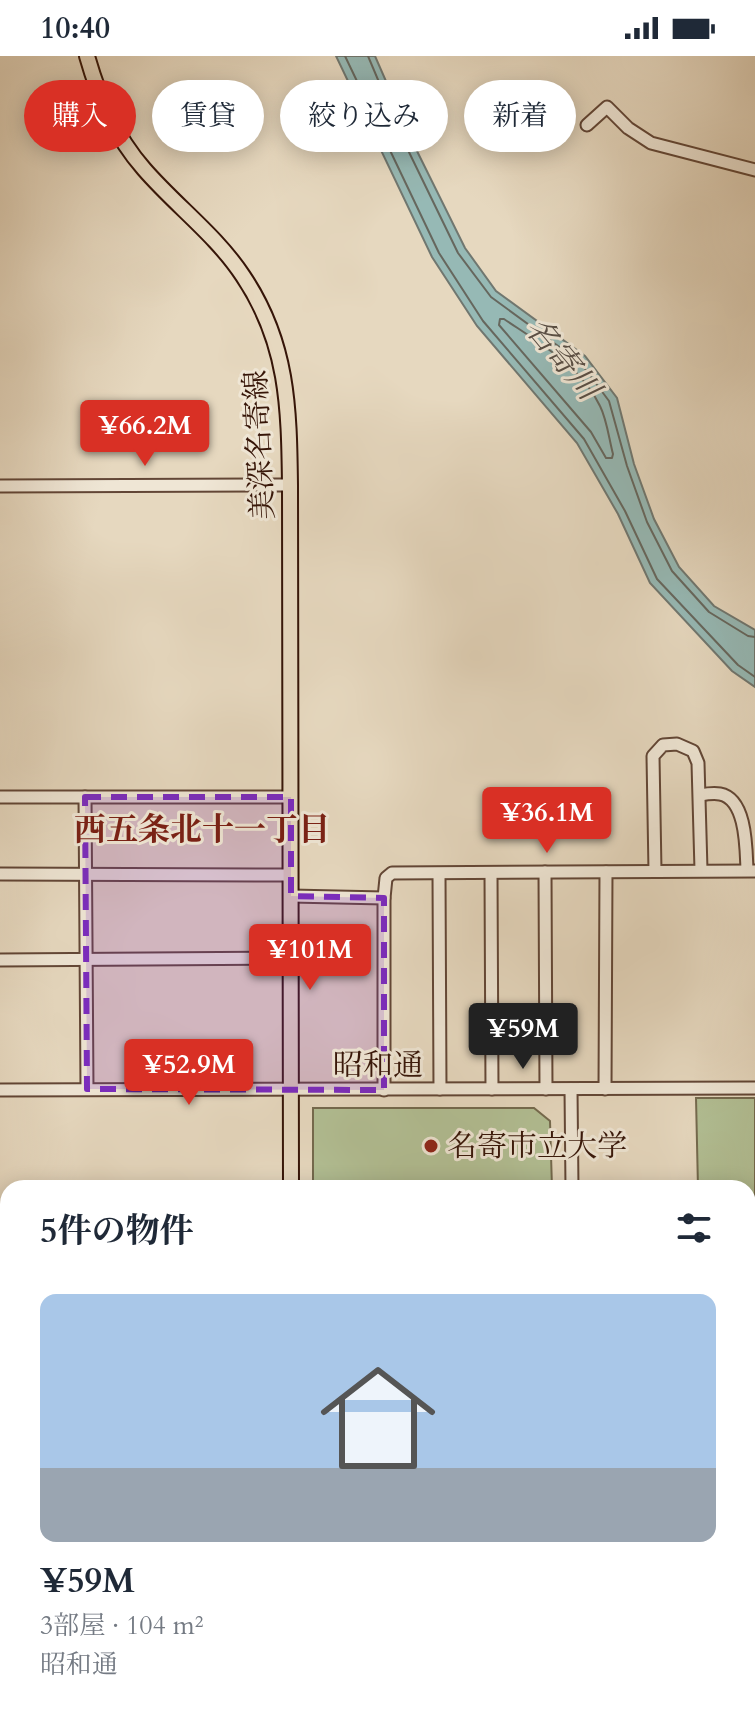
<!DOCTYPE html>
<html lang="ja">
<meta charset="utf-8">
<style>
:root{--surface:#fff;--page:#f2f2f3;--text:#1f2937;--muted:#747a83;--accent:#d93025}
body{margin:0;font-family:Cardo,"Noto Serif JP",serif;background:var(--page);color:var(--text);height:100vh;display:flex;flex-direction:column;font-size:30px;white-space:nowrap}
*{box-sizing:border-box;margin:0}
p{font-size:26px;color:var(--muted)}
.icon{flex:none;width:44px;height:44px;fill:none;stroke:currentColor;stroke-width:2;stroke-linecap:round;stroke-linejoin:round}
.map{position:relative;flex:1;overflow:hidden}
.sheet{position:absolute;left:0px;top:1124px;width:756px;height:538px;display:flex;flex-direction:column;background:var(--surface);border-radius:24px 24px 0 0;box-shadow:0 4px 20px #0003}
.sheet>*{flex:none}
.guide{position:absolute;left:24px;top:24px;width:708px;height:72px;display:flex;gap:16px}
.price{position:absolute;translate:-50% -68px;padding:0 18px;border-radius:8px;background:var(--accent);color:#fff;font-size:26px;line-height:52px;filter:drop-shadow(0 2px 4px #0008)}
.price::after{content:'';position:absolute;left:50%;top:48px;width:24px;height:18px;margin-left:-12px;background:inherit;clip-path:polygon(0 0,100% 0,50% 100%)}
.price.active{background:#222;color:#fff}
ul{padding:0;list-style:none}
li{display:grid;align-content:center;gap:16px;height:424px;padding:0 40px}
li span{display:grid;place-items:center;height:248px;border-radius:16px;color:#555}
li>.icon{margin-inline-start:auto}
span .icon{width:144px;height:144px;fill:#fffc;stroke-width:1}
li b{font-size:34px}
h2{display:flex;justify-content:space-between;align-items:center;height:96px;padding:0 40px;font-size:34px}
.chip{padding:0 28px;border-radius:36px;background:var(--surface);box-shadow:0 4px 20px #0003;font-size:28px;line-height:72px}
.chip.active{background:var(--accent);color:#fff}
.status{display:flex;justify-content:space-between;align-items:center;height:56px;padding:0 40px;background:var(--surface);direction:ltr}
.status svg{height:22px;fill:currentColor}
.map>svg:first-child{display:block}
.green{fill:#b2bf94;stroke:#746a4e;stroke-width:2}
.water{fill:#96b9b5;stroke:#707770;stroke-width:2}
.lines{fill:none;stroke-linecap:round;stroke-linejoin:round}
.shore{stroke:#66675e;stroke-width:2}
.minor-casing{stroke:#624636;stroke-width:15}
.major-casing{stroke:#361508;stroke-width:18}
.highway-casing{stroke:#361508;stroke-width:20}
.minor{stroke:#efe6d5;stroke-width:11}
.major{stroke:#e6d8bf;stroke-width:14}
.highway{stroke:#e6d8bf;stroke-width:16}
.marked{fill:#7b2cbf;fill-opacity:0.2;stroke:#7b2cbf;stroke-width:6;stroke-dasharray:16 10;stroke-linejoin:round}
.poi-dot{fill:#8f2418;stroke:#efe6d5;stroke-width:3}
.labels{text-anchor:middle;stroke-width:6;stroke-linejoin:round;paint-order:stroke}
.street-label{font-size:30px;fill:#361508;stroke:#efe6d5}
.poi-label{font-size:30px;fill:#361508;stroke:#efe6d5;text-anchor:start}
.water-label{font-size:32px;font-style:italic;fill:#584e45;stroke:#efe6d5}
.neighbourhood-label{font-size:32px;font-weight:bold;fill:#7a1f14;stroke:#efe6d5}
</style>
<div class="status"><b>10:40</b><svg viewBox="0 0 49 12"><path d="M0 12V9h3v3zM5 12V6h3v6zM10 12V3h3v9zM15 12V0h3v12zM26 1h20v11H26zM47 4h2v5h-2z"/></svg></div>
<div class="map">
<svg width="755" height="1661" viewBox="0 0 755 1661">
<rect width="100%" height="100%" fill="#e6d8bf"/>
<filter id="stains"><feTurbulence type="fractalNoise" baseFrequency=".0025" numOctaves="4"/><feColorMatrix values="0 0 0 0 .2 0 0 0 0 .09 0 0 0 0 .02 0 0 0 .5 -.17"/></filter>
<radialGradient id="worn" r=".72"><stop offset=".6" stop-color="#630" stop-opacity="0"/><stop offset="1" stop-color="#630" stop-opacity=".3"/></radialGradient>
<g class="green">
<polygon points="696,1042 755,1042 755,1189 748,1189 748,1132 698,1132"/>
<polygon points="313,1052 534,1052 550,1065 552,1132 313,1132"/>
<rect x="748" y="1200" width="7" height="134"/>
<rect x="0" y="1338" width="8" height="139"/>
<polygon points="8,1484 8,1565 0,1565 0,1485"/>
</g>
<polygon class="water" points="336,0 375,0 413,87 465,192 496,235 585,300 617,342 634,408 654,463 679,511 714,550 755,574 755,631 732,615 650,527 618,458 577,387 477,270 432,201"/>
<g class="lines">
<g class="shore">
<polyline points="345,0 439,197 483,265 584,383 625,455 657,523 738,609 755,621"/>
<polyline points="368,0 406,90 458,197 491,241 580,306 609,345 627,410 647,466 672,515 709,556 748,580 755,581"/>
<path d="M500 263H504C538 286 582 311 600 350 607 364 609 383 613 398L612 402H606L591 376 499 269Z"/>
</g>
<g class="minor-casing">
<g id="minor">
<polyline points="587,69 607,51 628,72 651,87 755,114"/>
<polyline points="0,430 290,429"/>
<path d="M700 739C706 738 714 737 720 738 747 743 746 794 747 814"/>
<polyline points="0,741 291,741"/>
<polyline points="85,741 87,1033"/>
<polyline points="655,815 653,700 663,689 677,688 693,695 698,707 701,814"/>
<polyline points="545,816 546,1033"/>
<polyline points="491,817 492,1033"/>
<polyline points="0,818 290,819"/>
<polyline points="439,818 440,1033"/>
<polyline points="291,840 384,842"/>
<polyline points="0,904 291,902"/>
<polyline points="571,1033 572,1132"/>
<polyline points="605,1033 606,816"/>
<polyline points="0,1034 755,1032"/>
<polyline points="384,1034 384,842 386,822 392,817 755,815"/>
<polyline points="0,1212 8,1212"/>
<polyline points="0,1329 8,1329"/>
<polyline points="748,1341 755,1341"/>
<polyline points="748,1392 755,1392"/>
<polyline points="748,1531 755,1531"/>
<polyline points="59,1654 59,1661"/>
<polyline points="115,1654 115,1661"/>
<polyline points="168,1654 168,1661"/>
<polyline points="220,1654 220,1661"/>
<polyline points="363,1654 363,1661"/>
<polyline points="433,1654 433,1661"/>
<polyline points="503,1654 503,1661"/>
<polyline points="711,1654 711,1661"/>
<polyline points="572,1661 572,1654"/>
<polyline points="642,1661 642,1654"/>
</g>
</g>
<g class="major-casing">
<path id="major" d="M87 0C99 42 115 80 144 113 176 150 216 179 243 220 288 287 289 351 290 429L291 1132"/>
</g>
<g class="highway-casing">
<g id="highway">
<polyline points="0,1636 8,1636"/>
<polyline points="279,1654 284,1661"/>
</g>
</g>
<use href="#minor" class="minor"/>
<use href="#major" class="major"/>
<use href="#highway" class="highway"/>
</g>
<path class="marked" d="M85 741H291V840L384 842V1034L87 1033Z"/>
<circle class="poi-dot" cx="431" cy="1090" r="8"/>
<g class="labels">
<g class="street-label">
<text transform="translate(259 389) rotate(-93)" y="10">美深名寄線</text>
<text x="378" y="1019">昭和通</text>
</g>
<g class="poi-label">
<text x="447" y="1100">名寄市立大学</text>
</g>
<g class="water-label">
<text transform="translate(563 302) rotate(50)" y="11">名寄川</text>
</g>
<g class="neighbourhood-label">
<text x="202" y="784">西五条北十一丁目</text>
</g>
</g>
<rect width="100%" height="100%" filter="url(#stains)"/>
<rect width="100%" height="100%" fill="url(#worn)"/>
</svg>
<b class="price" style="left:145px;top:412px">¥66.2M</b>
<b class="price" style="left:547px;top:799px">¥36.1M</b>
<b class="price" style="left:310px;top:936px">¥101M</b>
<b class="price active" style="left:523px;top:1015px">¥59M</b>
<b class="price" style="left:189px;top:1051px">¥52.9M</b>
<div class="guide">
<a class="chip active">購入</a>
<a class="chip">賃貸</a>
<a class="chip">絞り込み</a>
<a class="chip">新着</a>
</div>
<section class="sheet">
<h2>5件の物件<svg class="icon" aria-label="filters" viewBox="0 0 24 24"><path d="M4 7h16M4 17h16"/><circle cx="9" cy="7" r="2"/><circle cx="15" cy="17" r="2"/></svg></h2>
<ul>
<li><span style="background:linear-gradient(#a9c7e8 70%,#9aa5b1 0)"><svg class="icon" aria-label="home" viewBox="0 0 24 24"><path d="M3 11l9-7 9 7M6 9v11h12V9"/></svg></span><div><b>¥59M</b><p>3部屋 · 104 m²</p><p>昭和通</p></div></li>
</ul>
</section>
</div>
